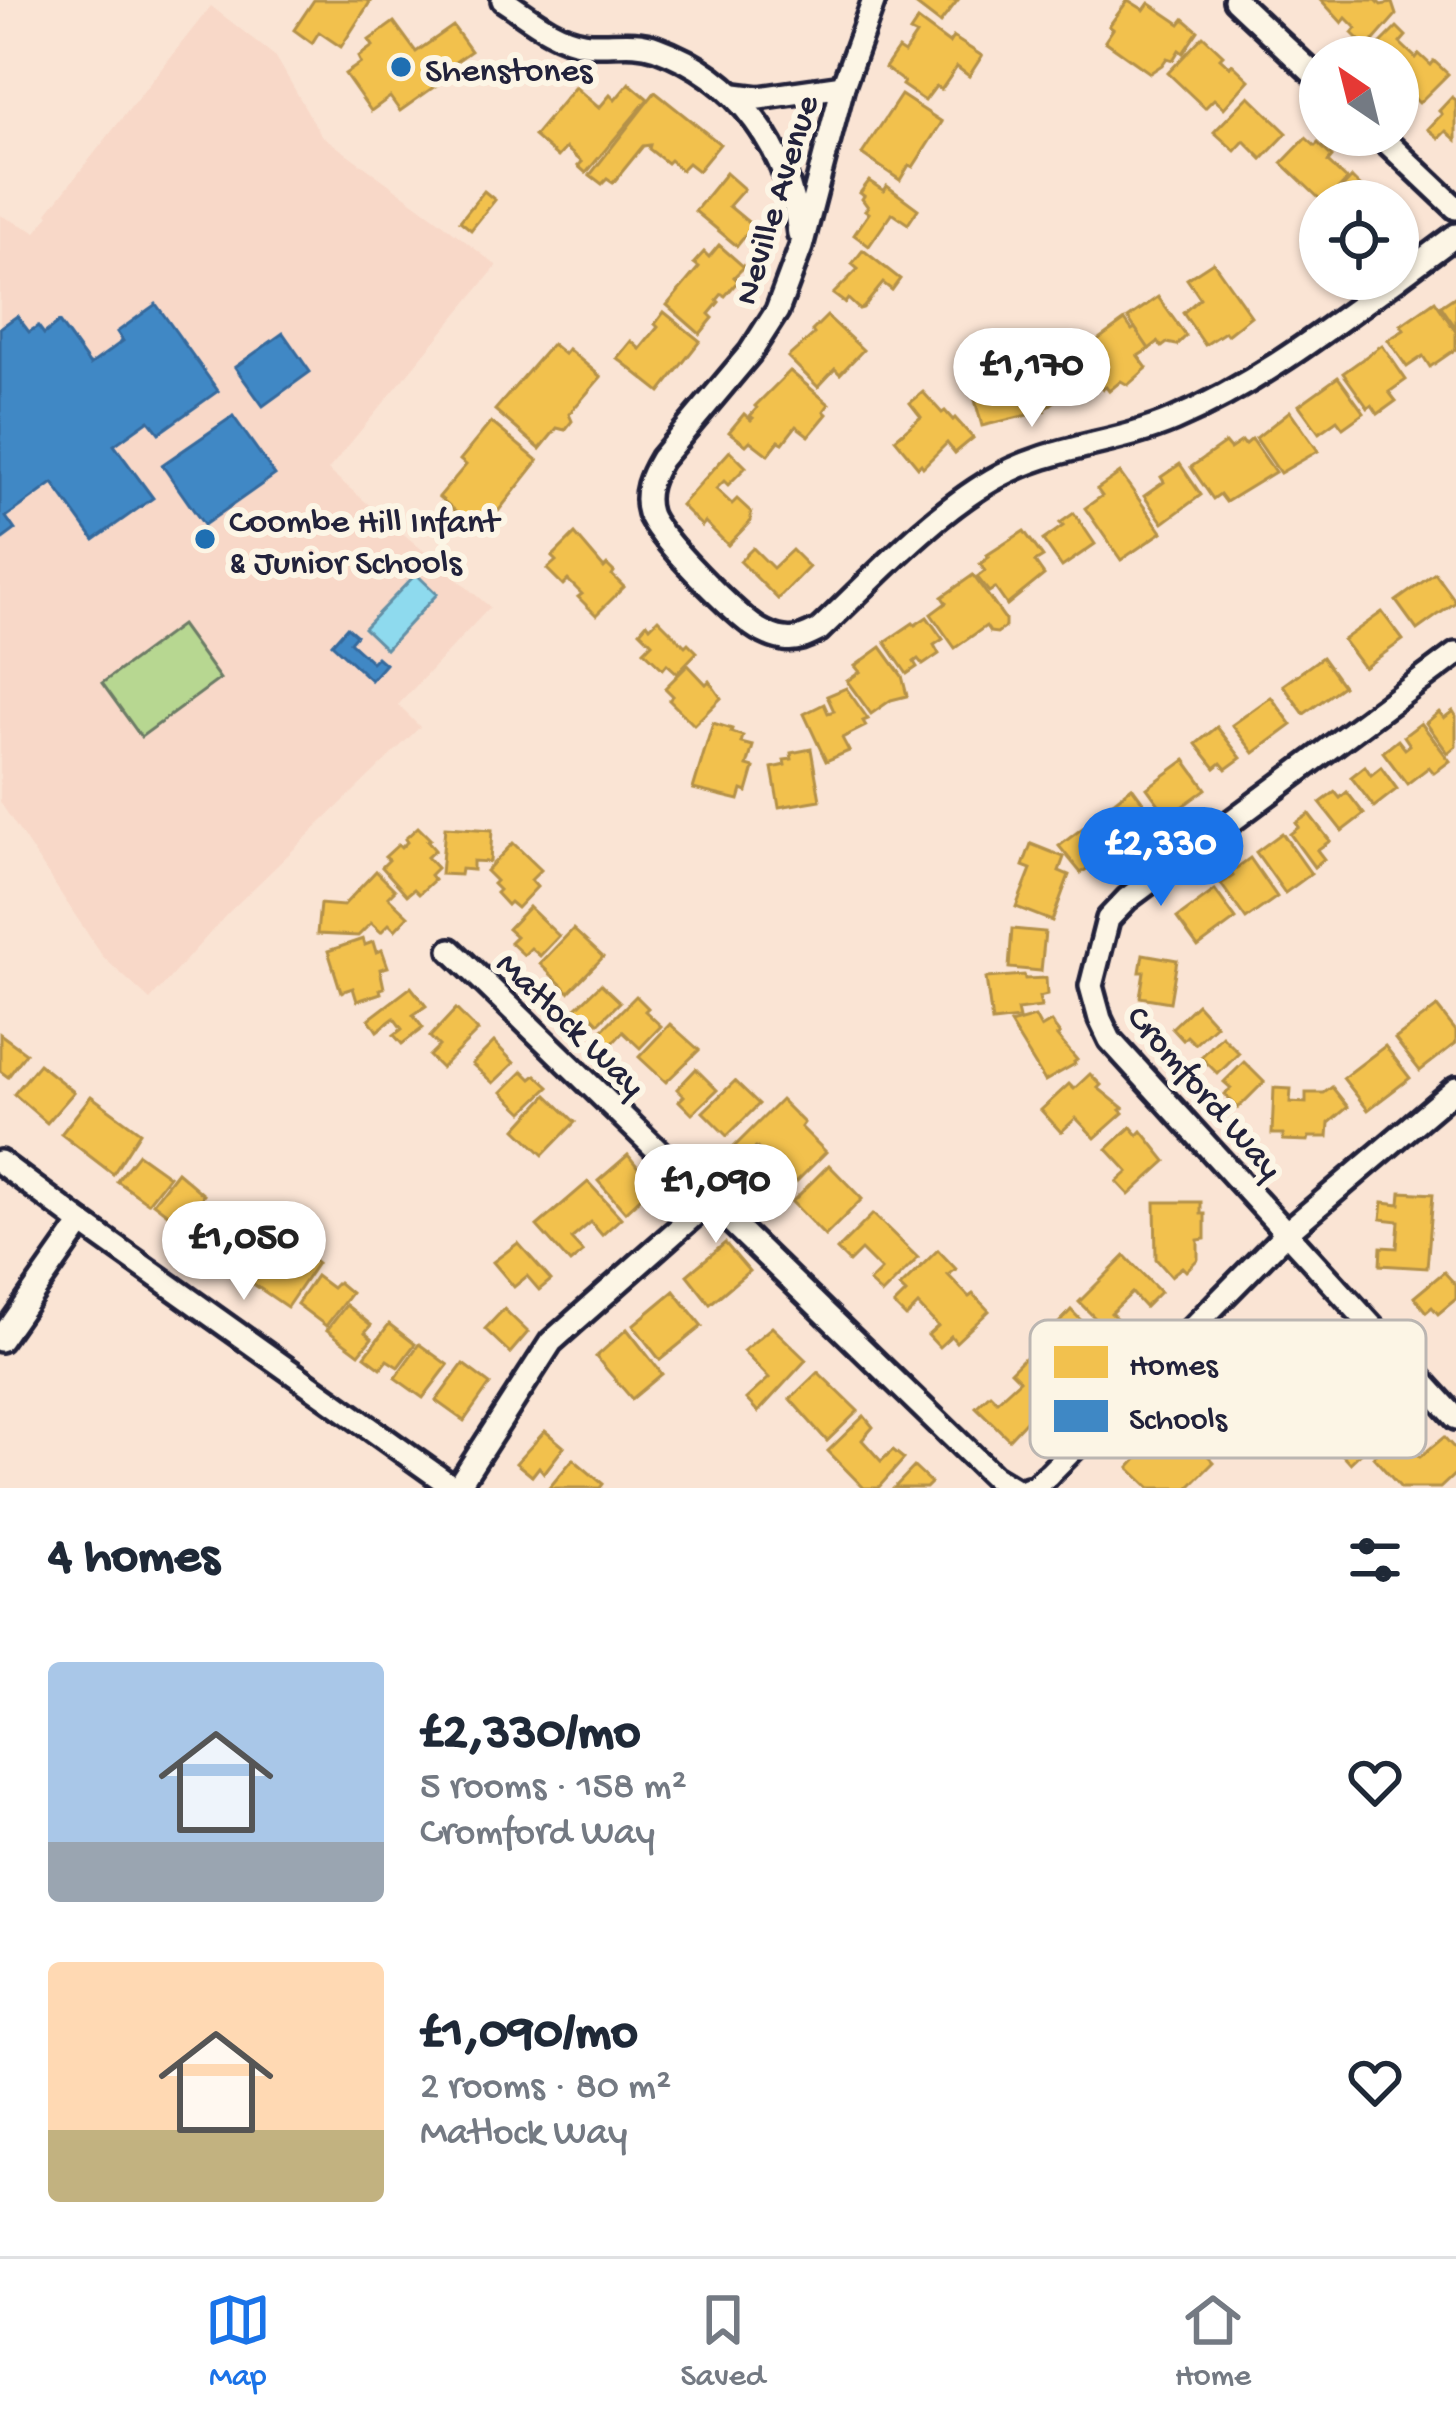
<!DOCTYPE html>
<meta charset="utf-8">
<style>
:root{--surface:#fff;--page:#f6f6f7;--text:#1f2937;--muted:#747a83;--line:#e0e1e3;--accent:#1a73e8}
body{margin:0;font-family:"Gochi Hand",sans-serif;background:var(--page);color:var(--text);height:100vh;display:flex;flex-direction:column;font-size:45px;white-space:nowrap}
*{box-sizing:border-box;margin:0}
p{font-size:39px;color:var(--muted)}
.icon{flex:none;width:66px;height:66px;fill:none;stroke:currentColor;stroke-width:2;stroke-linecap:round;stroke-linejoin:round}
.map{position:relative;height:1488px;overflow:hidden}
.panel{display:flex;flex-direction:column;background:var(--surface);flex:1}
.panel>*{flex:none}
.needle{width:78px;rotate:325deg}
.buttons{position:absolute;left:1299px;top:36px;display:grid;gap:24px}
.buttons a{display:grid;place-items:center;width:120px;height:120px;border-radius:50%;background:var(--surface);box-shadow:0 3px 9px #0004;font-size:60px}
.price{position:absolute;translate:-50% -102px;padding:0 27px;border-radius:42px;background:#fff;color:#222;font-size:39px;line-height:78px;filter:drop-shadow(0 3px 6px #0008)}
.price::after{content:'';position:absolute;left:50%;top:72px;width:36px;height:27px;margin-left:-18px;background:inherit;clip-path:polygon(0 0,100% 0,50% 100%)}
.price.current{background:var(--accent);color:#fff}
ul{padding:0;list-style:none}
li{display:flex;align-items:center;gap:36px;height:300px;padding:0 48px}
li span{display:grid;place-items:center;flex:none;width:336px;height:240px;border-radius:12px;color:#555}
li>.icon{margin-inline-start:auto}
span .icon{width:144px;height:144px;fill:#fffc;stroke-width:1}
li b{font-size:51px}
h2{display:flex;justify-content:space-between;align-items:center;height:144px;padding:0 48px;font-size:51px}
.menu{display:flex;justify-content:space-around;align-items:center;height:168px;border-top:3px solid var(--line);background:var(--surface);font-size:33px;color:var(--muted)}
.menu a{display:grid;justify-items:center;gap:6px}
.menu .current{color:var(--accent)}
.map>svg:first-child{display:block}
.built{fill:#f8d8c8}
.green{fill:#b7d791;stroke:#6c7c66;stroke-width:3}
.water{fill:#8edaee;stroke:#6390a6;stroke-width:3}
.homes{fill:#f2c14e;stroke:#b49148;stroke-width:3}
.schools{fill:#3f88c5;stroke:#36699c;stroke-width:3}
.lines{fill:none;stroke-linecap:round;stroke-linejoin:round}
.minor-casing{stroke:#22223b;stroke-width:30}
.minor{stroke:#fcf5e5;stroke-width:21}
.poi-dot{fill:#1f6fb2;stroke:#fcf5e5;stroke-width:4.5}
.labels{text-anchor:middle;stroke-width:12;stroke-linejoin:round;paint-order:stroke}
.poi-label{font-size:36px;fill:#22223b;stroke:#fcf5e5;text-anchor:start}
.street-label{font-size:36px;fill:#22223b;stroke:#fcf5e5}
.key{fill:#fcf5e5;stroke:#bbb6b2;stroke-width:3}
.key-label{font-size:33px;fill:#22223b}
</style>
<div class="map">
<svg width="1456" height="1488" viewBox="0 0 1456 1488">
<rect width="100%" height="100%" fill="#fae4d4"/>
<filter id="ink" filterUnits="userSpaceOnUse"><feTurbulence type="fractalNoise" baseFrequency=".00833" numOctaves="2"/><feDisplacementMap in="SourceGraphic" scale="24" xChannelSelector="R" yChannelSelector="G"/><feConvolveMatrix kernelMatrix="1 2 1 2 8 2 1 2 1" color-interpolation-filters="sRGB"/></filter>
<g filter="url(#ink)">
<polygon class="built" points="211,6 276,57 321,135 437,219 497,266 328,470 490,607 398,705 420,727 228,913 150,1000 103,957 0,802 0,215 36,232 49,216 47,213"/>
<polygon class="green" points="181,625 220,679 141,737 102,683"/>
<polygon class="water" points="416,574 437,594 386,649 364,628"/>
<g class="homes">
<polygon points="314,0 366,0 370,2 341,47 319,32 312,43 294,30"/>
<polygon points="917,0 958,0 940,23 914,3"/>
<polygon points="1128,0 1144,10 1149,3 1180,24 1184,19 1198,31 1183,53 1179,50 1173,60 1167,58 1162,65 1150,73 1105,41 1113,29 1109,26"/>
<polygon points="1321,0 1376,0 1381,5 1392,3 1396,15 1367,48 1352,33 1356,28 1346,18 1342,23"/>
<polygon points="918,20 949,43 953,37 982,56 969,76 957,67 941,90 936,86 925,101 902,85 904,82 885,68 898,49 904,53 916,35 910,32"/>
<polygon points="394,22 416,52 453,26 471,51 441,72 445,79 400,111 390,97 371,111 345,74 361,63 358,57 373,46 369,40"/>
<polygon points="1397,27 1406,36 1400,43 1416,58 1419,54 1431,65 1434,61 1448,74 1419,103 1408,92 1406,94 1398,84 1398,57 1367,57"/>
<polygon points="1203,36 1223,55 1220,58 1230,67 1232,64 1249,80 1224,108 1214,99 1205,108 1168,73"/>
<polygon points="629,83 648,99 586,173 578,166 582,162 566,148 558,157 534,136 575,87 599,108 610,95 615,100"/>
<polygon points="655,92 720,144 698,171 688,163 681,170 670,160 667,163 649,149 650,145 643,146 613,183 607,179 602,184 590,175"/>
<polygon points="901,95 942,122 913,167 909,165 900,180 862,154"/>
<polygon points="1249,96 1287,133 1262,159 1244,141 1235,151 1214,132"/>
<polygon points="1452,97 1456,100 1456,140 1446,131 1439,138 1428,129 1442,114 1439,111"/>
<polygon points="1306,138 1315,146 1318,143 1332,157 1328,162 1347,180 1327,201 1322,201 1282,163"/>
<polygon points="726,173 744,189 729,206 753,226 737,246 695,211"/>
<polygon points="1352,178 1363,189 1360,192 1366,198 1371,194 1378,201 1330,201"/>
<polygon points="869,181 884,191 887,186 918,209 908,224 892,213 869,246 854,235 869,213 865,210 868,207 862,199 864,196 860,193"/>
<polygon points="484,191 495,200 471,230 460,221"/>
<polygon points="719,245 744,267 734,277 738,281 725,296 722,294 717,300 719,302 709,314 713,318 700,334 667,305 699,267 694,263 704,252 709,257"/>
<polygon points="863,250 900,279 892,290 883,283 863,308 859,309 848,299 845,303 833,294 858,269 852,264"/>
<polygon points="1213,262 1251,316 1227,335 1225,332 1205,345 1183,313 1200,298 1187,279"/>
<polygon points="1456,296 1456,328 1441,306"/>
<polygon points="1158,297 1186,336 1177,345 1167,343 1162,347 1158,342 1149,349 1128,318"/>
<polygon points="1435,301 1456,332 1456,349 1430,367 1423,356 1407,367 1388,340 1404,330 1401,325"/>
<polygon points="664,312 700,341 660,392 617,358 631,341 640,349 658,327 655,324"/>
<polygon points="827,316 863,350 840,374 835,369 818,387 788,357 814,334 812,331"/>
<polygon points="1125,320 1132,330 1135,328 1149,349 1138,356 1147,368 1128,385 1121,381 1109,391 1106,387 1103,389 1078,354"/>
<polygon points="552,344 564,354 568,349 601,377 569,414 572,421 565,430 557,428 540,449 495,410"/>
<polygon points="1382,345 1406,380 1389,392 1396,401 1378,414 1372,405 1368,408 1343,373"/>
<polygon points="1066,349 1096,388 1080,400 1071,389 1046,408 1023,379 1051,357 1053,360"/>
<polygon points="790,371 829,404 824,411 827,414 809,436 796,426 783,443 779,441 768,455 750,441 746,445 729,432 744,414 751,420 753,418 750,416 757,408 755,406"/>
<polygon points="1012,377 1015,387 1023,385 1044,411 982,426 972,389"/>
<polygon points="1338,377 1364,413 1343,428 1337,420 1319,433 1299,405"/>
<polygon points="923,392 942,413 945,411 953,420 955,418 973,438 955,453 947,443 923,467 921,464 918,467 895,439 921,417 910,403"/>
<polygon points="1290,411 1318,451 1280,473 1256,438"/>
<polygon points="491,422 538,461 496,514 493,512 478,530 439,497 466,465 460,460"/>
<polygon points="1252,439 1275,472 1226,502 1220,494 1213,499 1191,467 1225,443 1230,449 1242,441 1245,445"/>
<polygon points="730,451 746,467 728,485 724,481 716,489 732,504 737,499 751,512 751,521 728,545 705,522 702,526 681,505"/>
<polygon points="1180,464 1201,495 1163,523 1144,496 1164,482 1161,477"/>
<polygon points="1120,473 1162,532 1121,560 1085,508 1102,496 1097,489"/>
<polygon points="1074,513 1095,544 1062,567 1043,540 1063,526 1060,523"/>
<polygon points="1024,531 1043,557 1035,562 1044,575 1007,605 995,588 989,592 977,577 985,571 980,564 989,557 987,555"/>
<polygon points="575,534 604,568 607,565 614,572 612,575 624,587 596,615 578,597 582,594 568,580 563,585 547,569 556,561 552,557"/>
<polygon points="753,548 773,568 792,550 809,567 778,599 740,561"/>
<polygon points="1435,573 1456,602 1417,630 1396,601"/>
<polygon points="973,575 1005,619 1005,627 997,633 990,632 986,626 955,648 931,614 946,603 942,597"/>
<polygon points="1382,612 1403,640 1364,668 1343,640"/>
<polygon points="927,617 943,639 934,645 939,654 923,665 918,659 914,662 917,667 907,674 885,642 913,623 915,625"/>
<polygon points="658,619 685,646 688,643 697,652 677,673 667,664 663,669 644,651 652,643 640,631 647,623 650,627"/>
<polygon points="881,647 902,676 907,696 891,700 871,714 847,681 860,672 855,666"/>
<polygon points="1322,657 1343,686 1304,714 1283,685"/>
<polygon points="688,665 706,684 709,681 721,698 694,725 669,700 673,696 665,688"/>
<polygon points="846,688 868,719 863,721 866,726 842,738 849,751 826,761 804,714 824,704 828,713 834,711 827,696"/>
<polygon points="1271,697 1292,725 1254,753 1232,725"/>
<polygon points="1453,711 1456,716 1456,746 1448,753 1426,723 1439,712 1444,718"/>
<polygon points="713,723 732,729 731,732 743,736 741,743 753,746 747,766 754,768 747,792 742,790 739,800 693,789"/>
<polygon points="1421,723 1450,761 1434,773 1429,767 1407,784 1383,752 1398,740 1405,749 1410,745 1404,736"/>
<polygon points="1217,727 1241,758 1226,769 1221,763 1215,768 1196,744"/>
<polygon points="811,749 820,800 779,807 772,768 785,765 784,760 792,759 791,753"/>
<polygon points="1185,760 1206,789 1168,817 1147,788"/>
<polygon points="1365,766 1371,775 1381,767 1397,789 1374,807 1351,777"/>
<polygon points="1132,787 1156,820 1141,831 1135,824 1126,831 1108,806"/>
<polygon points="1335,792 1340,798 1347,792 1364,814 1342,831 1320,803"/>
<polygon points="1309,814 1330,841 1317,850 1324,859 1314,867 1290,834 1299,827 1296,823"/>
<polygon points="418,827 430,839 427,841 435,850 427,857 437,868 430,875 434,880 419,894 414,889 407,895 382,867 389,860 385,857 398,845 401,848 407,842 405,839"/>
<polygon points="445,827 492,830 490,862 473,861 473,870 461,869 460,875 441,874"/>
<polygon points="1084,827 1101,849 1093,856 1098,861 1081,873 1059,846"/>
<polygon points="1282,833 1311,874 1285,893 1256,852"/>
<polygon points="513,843 541,870 531,880 537,887 517,908 510,902 507,905 496,893 499,890 493,884 496,881 486,871"/>
<polygon points="1031,844 1064,857 1059,871 1069,875 1052,921 1016,907 1031,869 1023,866"/>
<polygon points="1250,858 1277,897 1246,919 1221,884 1233,876 1231,872"/>
<polygon points="376,871 395,890 388,897 408,916 395,930 389,924 381,932 371,923 358,936 317,934 320,904 343,906"/>
<polygon points="1215,890 1236,919 1198,947 1177,918"/>
<polygon points="529,907 559,936 540,956 531,948 524,955 510,942 516,936 508,929"/>
<polygon points="573,929 603,957 569,992 540,964"/>
<polygon points="1012,929 1045,932 1041,971 1009,968"/>
<polygon points="363,939 365,945 373,942 376,952 382,950 388,967 380,969 384,988 380,989 381,993 357,1001 353,988 341,992 328,951"/>
<polygon points="1143,954 1177,960 1170,1002 1140,997 1144,972 1140,972"/>
<polygon points="1024,975 1025,979 1046,978 1047,995 1039,997 1041,1007 1017,1010 1019,1019 992,1022 986,978"/>
<polygon points="601,984 620,1002 599,1023 592,1016 588,1020 576,1008"/>
<polygon points="411,987 426,1006 413,1015 423,1028 402,1044 394,1035 402,1029 394,1018 377,1031 369,1019"/>
<polygon points="636,996 648,1008 645,1011 661,1026 640,1048 623,1032 610,1046 598,1034"/>
<polygon points="1197,1004 1216,1025 1195,1044 1187,1036 1183,1040 1172,1028"/>
<polygon points="1437,1007 1456,1031 1456,1043 1420,1071 1395,1039"/>
<polygon points="456,1009 478,1031 441,1068 429,1056 439,1046 430,1037"/>
<polygon points="1035,1017 1041,1028 1051,1022 1060,1034 1057,1036 1077,1060 1074,1062 1075,1064 1045,1081 1010,1024"/>
<polygon points="670,1024 699,1050 666,1082 639,1057"/>
<polygon points="0,1034 26,1053 8,1077 0,1071"/>
<polygon points="1222,1036 1239,1053 1218,1074 1201,1057"/>
<polygon points="494,1042 514,1063 493,1083 472,1064"/>
<polygon points="1385,1046 1410,1078 1368,1110 1343,1078"/>
<polygon points="1244,1062 1264,1082 1238,1108 1225,1094 1231,1088 1224,1082"/>
<polygon points="39,1064 74,1092 47,1123 14,1094"/>
<polygon points="696,1069 717,1090 692,1114 679,1101 684,1096 677,1089"/>
<polygon points="523,1071 531,1079 536,1075 549,1087 523,1112 502,1092"/>
<polygon points="1090,1074 1101,1085 1098,1088 1123,1108 1120,1110 1123,1113 1095,1138 1076,1118 1061,1132 1041,1110 1069,1084 1074,1089"/>
<polygon points="735,1081 759,1104 727,1136 703,1112"/>
<polygon points="1332,1087 1348,1107 1329,1123 1328,1137 1309,1137 1308,1141 1283,1140 1283,1134 1272,1134 1274,1088 1291,1089 1290,1102 1306,1103 1306,1093 1324,1093"/>
<polygon points="547,1095 575,1122 543,1155 516,1129"/>
<polygon points="91,1096 140,1132 113,1174 61,1134"/>
<polygon points="781,1100 804,1123 801,1127 826,1152 785,1193 780,1188 778,1192 765,1180 777,1167 756,1147 745,1158 734,1147"/>
<polygon points="1131,1127 1138,1135 1142,1131 1166,1161 1129,1195 1117,1182 1128,1172 1107,1149"/>
<polygon points="138,1154 169,1176 148,1203 117,1181"/>
<polygon points="628,1155 653,1186 625,1212 598,1181"/>
<polygon points="829,1165 862,1199 825,1236 792,1202"/>
<polygon points="177,1172 204,1195 182,1225 153,1203"/>
<polygon points="588,1182 621,1218 602,1235 591,1222 571,1239 583,1252 570,1263 537,1226"/>
<polygon points="1401,1192 1433,1194 1427,1268 1380,1265 1381,1247 1397,1248 1399,1221 1381,1219 1383,1202 1400,1204"/>
<polygon points="204,1202 238,1229 219,1254 186,1229"/>
<polygon points="1155,1202 1201,1202 1201,1214 1205,1214 1205,1239 1198,1240 1198,1259 1186,1271 1182,1267 1171,1276 1156,1259"/>
<polygon points="873,1214 918,1258 882,1294 869,1282 881,1270 861,1250 849,1262 837,1250"/>
<polygon points="242,1232 265,1249 245,1274 223,1257"/>
<polygon points="284,1237 317,1263 287,1307 252,1283"/>
<polygon points="518,1243 551,1280 539,1290 527,1276 514,1287 493,1262"/>
<polygon points="725,1243 749,1271 710,1304 687,1275"/>
<polygon points="938,1250 956,1269 948,1275 969,1297 973,1294 989,1311 956,1342 951,1336 939,1347 928,1335 938,1326 918,1305 906,1317 894,1305 906,1293 900,1287"/>
<polygon points="1125,1256 1160,1292 1145,1307 1132,1293 1111,1313 1124,1326 1113,1336 1079,1302"/>
<polygon points="1444,1272 1456,1285 1456,1299 1438,1314 1432,1307 1426,1312 1414,1297"/>
<polygon points="316,1276 332,1288 338,1282 351,1293 326,1326 297,1304"/>
<polygon points="674,1291 702,1326 660,1360 633,1325"/>
<polygon points="346,1305 371,1325 365,1332 372,1338 359,1354 327,1330"/>
<polygon points="504,1309 528,1332 510,1353 485,1329"/>
<polygon points="1071,1310 1105,1345 1067,1383 1041,1357 1065,1333 1057,1325"/>
<polygon points="389,1324 415,1344 398,1367 387,1360 381,1368 365,1356"/>
<polygon points="772,1327 806,1360 758,1412 746,1399 769,1378 743,1351"/>
<polygon points="627,1329 662,1374 632,1399 596,1357"/>
<polygon points="419,1344 448,1365 423,1398 395,1378"/>
<polygon points="1024,1358 1056,1389 1009,1439 976,1407 990,1394 997,1401 1020,1380 1011,1371"/>
<polygon points="463,1364 490,1384 464,1421 436,1401"/>
<polygon points="1357,1367 1370,1381 1362,1388 1394,1422 1350,1463 1325,1435 1342,1423 1318,1397"/>
<polygon points="818,1372 858,1411 827,1441 790,1399"/>
<polygon points="864,1416 873,1427 862,1440 881,1461 893,1450 904,1459 878,1488 864,1488 828,1451"/>
<polygon points="1173,1420 1214,1462 1188,1488 1150,1488 1129,1468"/>
<polygon points="1410,1422 1422,1437 1411,1448 1420,1457 1444,1437 1456,1450 1456,1473 1440,1488 1401,1488 1373,1457"/>
<polygon points="545,1431 564,1447 544,1473 539,1467 532,1476 516,1463"/>
<polygon points="573,1459 603,1484 600,1488 549,1488"/>
<polygon points="914,1467 931,1483 926,1488 894,1488"/>
</g>
<g class="schools">
<polygon points="156,304 218,391 159,433 149,420 114,445 153,498 94,540 53,483 6,517 15,530 0,541 0,328 17,316 29,332 38,326 44,334 59,322 90,365 123,341 117,332"/>
<polygon points="283,333 310,372 263,406 235,367"/>
<polygon points="233,416 275,475 204,525 162,465"/>
<polygon points="347,627 356,635 350,642 372,662 377,657 385,664 371,680 332,644"/>
</g>
<g class="lines">
<g class="minor-casing">
<g id="minor">
<path d="M503 0C529 17 553 38 583 43 607 47 632 39 656 48 739 78 789 149 799 234"/>
<path d="M874 0 843 86 801 247 777 311 750 353 661 459C651 476 643 493 649 513 656 536 735 615 758 629 765 633 776 638 784 639 798 641 807 636 819 630 872 580 930 516 992 480 1052 445 1112 446 1173 420 1257 384 1324 332 1397 279"/>
<polyline points="1235,0 1320,80"/>
<polyline points="735,95 759,98 843,86"/>
<polyline points="1379,135 1456,208"/>
<polyline points="1398,278 1456,235"/>
<polyline points="1456,654 1127,899 1108,919 1091,986 1100,1019 1110,1040 1456,1418"/>
<polyline points="451,950 993,1476 1013,1488"/>
<polyline points="0,1162 82,1223 454,1488"/>
<polyline points="0,1340 82,1223"/>
<polyline points="457,1488 551,1342 710,1201"/>
<polyline points="1028,1488 1034,1487 1049,1474 1287,1232 1456,1088"/>
</g>
</g>
<use href="#minor" class="minor"/>
</g>
</g>
<g class="poi-dot">
<circle cx="401" cy="67" r="12"/>
<circle cx="205" cy="539" r="12"/>
</g>
<g class="labels">
<g class="poi-label">
<text x="425" y="80">Shenstones</text>
<text x="229" y="531">Coombe Hill Infant<tspan x="229" dy="41">&amp; Junior Schools</tspan></text>
</g>
<g class="street-label">
<text transform="translate(773 199) rotate(-73)" y="13">Neville Avenue</text>
<text transform="translate(573 1022) rotate(44)" y="13">Matlock Way</text>
<text transform="translate(1207 1090) rotate(49)" y="13">Cromford Way</text>
</g>
</g>
<rect x="1030" y="1320" width="396" height="138" rx="18" class="key"/>
<rect x="1054" y="1346" width="54" height="32" fill="#f2c14e"/>
<rect x="1054" y="1400" width="54" height="32" fill="#3f88c5"/>
<g class="key-label">
<text x="1129" y="1374">Homes</text>
<text x="1129" y="1428">Schools</text>
</g>
</svg>
<div class="buttons">
<a><svg class="needle" viewBox="-14 -14 28 28"><path d="M0-13l5 13h-10z" fill="#e53935"/><path d="M0 13l5-13h-10z" fill="#747a83"/></svg></a>
<a><svg class="icon" aria-label="locate" viewBox="0 0 24 24"><circle cx="12" cy="12" r="6"/><path d="M12 2v4M12 18v4M2 12h4M18 12h4"/></svg></a>
</div>
<b class="price" style="left:1032px;top:430px">£1,170</b>
<b class="price current" style="left:1161px;top:909px">£2,330</b>
<b class="price" style="left:716px;top:1246px">£1,090</b>
<b class="price" style="left:244px;top:1303px">£1,050</b>
</div>
<section class="panel">
<h2>4 homes<svg class="icon" aria-label="filters" viewBox="0 0 24 24"><path d="M4 7h16M4 17h16"/><circle cx="9" cy="7" r="2"/><circle cx="15" cy="17" r="2"/></svg></h2>
<ul>
<li><span style="background:linear-gradient(#a9c7e8 75%,#9aa5b1 0)"><svg class="icon" aria-label="home" viewBox="0 0 24 24"><path d="M3 11l9-7 9 7M6 9v11h12V9"/></svg></span><div><b>£2,330/mo</b><p>5 rooms · 158 m²</p><p>Cromford Way</p></div><svg class="icon" aria-label="heart" viewBox="0 0 24 24"><path d="M12 20l-8-8c-3-5 5-10 8-4 3-6 11-1 8 4z"/></svg></li>
<li><span style="background:linear-gradient(#ffd9b3 70%,#c2b280 0)"><svg class="icon" aria-label="home" viewBox="0 0 24 24"><path d="M3 11l9-7 9 7M6 9v11h12V9"/></svg></span><div><b>£1,090/mo</b><p>2 rooms · 80 m²</p><p>Matlock Way</p></div><svg class="icon" aria-label="heart" viewBox="0 0 24 24"><path d="M12 20l-8-8c-3-5 5-10 8-4 3-6 11-1 8 4z"/></svg></li>
</ul>
</section>
<nav class="menu">
<a class="current"><svg class="icon" aria-label="map" viewBox="0 0 24 24"><path d="M3 6l6-2 6 2 6-2v14l-6 2-6-2-6 2zM9 4v14M15 6v14"/></svg>Map</a>
<a><svg class="icon" aria-label="saved" viewBox="0 0 24 24"><path d="M7 4h10v16l-5-4-5 4z"/></svg>Saved</a>
<a><svg class="icon" aria-label="home" viewBox="0 0 24 24"><path d="M3 11l9-7 9 7M6 9v11h12V9"/></svg>Home</a>
</nav>
